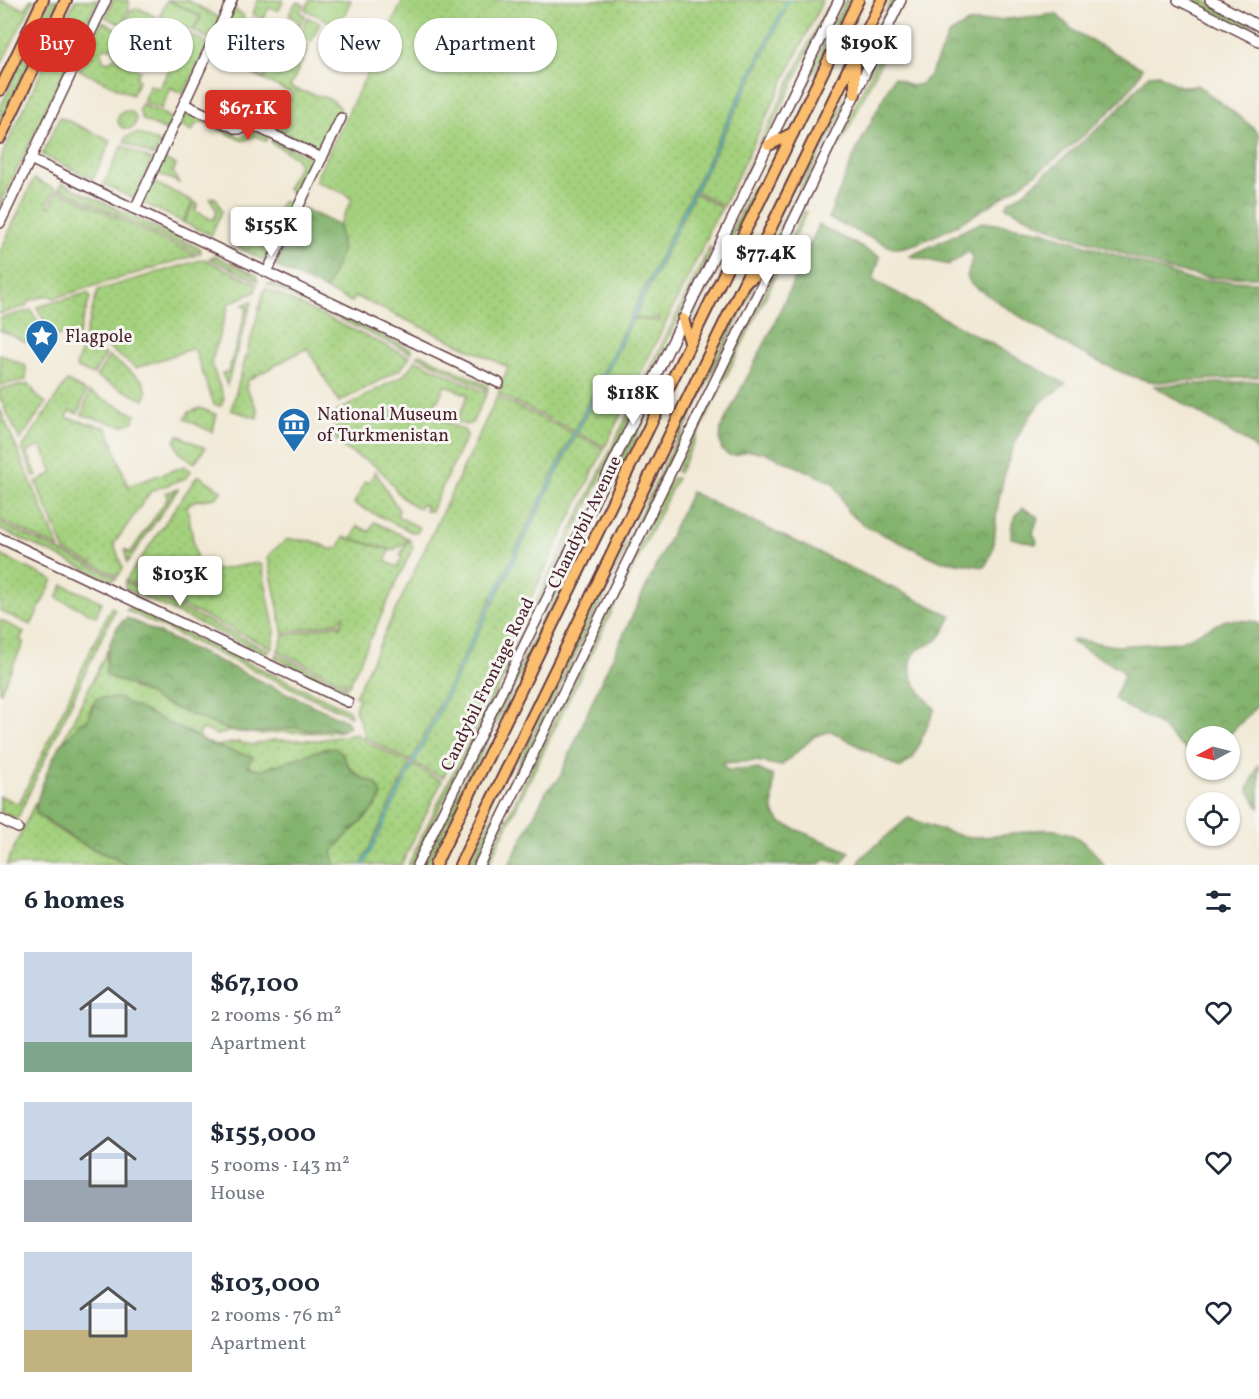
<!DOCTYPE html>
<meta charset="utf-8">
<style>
:root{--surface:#fff;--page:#f2f2f3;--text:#1f2937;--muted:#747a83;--accent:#d93025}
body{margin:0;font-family:Vollkorn,serif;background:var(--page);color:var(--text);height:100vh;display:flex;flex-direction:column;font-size:22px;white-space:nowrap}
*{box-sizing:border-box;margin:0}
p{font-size:20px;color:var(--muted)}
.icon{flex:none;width:33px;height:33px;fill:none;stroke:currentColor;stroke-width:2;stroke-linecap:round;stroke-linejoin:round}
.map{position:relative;height:865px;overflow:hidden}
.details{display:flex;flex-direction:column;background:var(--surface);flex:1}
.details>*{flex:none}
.banner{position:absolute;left:18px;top:18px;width:600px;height:54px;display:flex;gap:12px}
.needle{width:39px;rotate:263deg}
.fabs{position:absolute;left:1186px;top:726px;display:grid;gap:12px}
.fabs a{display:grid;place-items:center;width:54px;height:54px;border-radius:50%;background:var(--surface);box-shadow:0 2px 4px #0004;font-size:30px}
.price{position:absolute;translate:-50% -51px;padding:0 14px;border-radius:6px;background:#fff;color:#222;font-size:20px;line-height:39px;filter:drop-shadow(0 2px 3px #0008)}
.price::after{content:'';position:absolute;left:50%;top:36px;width:18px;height:14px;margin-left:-9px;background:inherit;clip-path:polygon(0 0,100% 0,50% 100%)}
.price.current{background:var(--accent);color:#fff}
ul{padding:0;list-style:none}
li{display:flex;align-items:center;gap:18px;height:150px;padding:0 24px}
li span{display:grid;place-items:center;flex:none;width:168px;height:120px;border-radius:0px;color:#555}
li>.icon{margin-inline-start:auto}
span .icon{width:72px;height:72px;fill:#fffc;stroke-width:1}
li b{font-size:26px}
h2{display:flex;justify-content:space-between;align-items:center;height:72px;padding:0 24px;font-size:26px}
.chip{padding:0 21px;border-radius:27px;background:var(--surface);box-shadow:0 2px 4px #0004;font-size:21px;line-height:54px}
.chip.current{background:var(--accent);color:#fff}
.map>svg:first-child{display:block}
.grass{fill:url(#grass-dots);stroke:#777854;stroke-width:1.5}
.forest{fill:url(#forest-crowns);stroke:#66694c;stroke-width:1.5}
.pitch{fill:#a4d17e;stroke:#777854;stroke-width:1.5}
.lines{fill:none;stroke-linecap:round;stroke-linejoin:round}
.stream{stroke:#47b6c0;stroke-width:2}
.minor-casing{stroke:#633d44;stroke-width:12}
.major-casing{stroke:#633d44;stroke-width:14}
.minor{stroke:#fff;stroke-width:9}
.major{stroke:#fbbd6e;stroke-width:10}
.labels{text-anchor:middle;stroke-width:6;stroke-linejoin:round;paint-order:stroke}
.poi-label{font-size:18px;fill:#4a1f2b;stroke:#f6f6f2;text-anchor:start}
.street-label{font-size:18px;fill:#4a1f2b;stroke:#f6f6f2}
</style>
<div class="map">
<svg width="1259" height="865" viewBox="0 0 1259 865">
<defs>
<pattern id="grass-dots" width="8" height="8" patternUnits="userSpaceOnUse" patternTransform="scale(1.5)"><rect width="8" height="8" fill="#a4d17e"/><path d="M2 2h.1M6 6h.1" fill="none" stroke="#8fb36d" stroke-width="1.8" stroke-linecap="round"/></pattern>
<pattern id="forest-crowns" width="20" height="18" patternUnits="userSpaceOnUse" patternTransform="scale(1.5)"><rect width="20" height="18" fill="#83b36d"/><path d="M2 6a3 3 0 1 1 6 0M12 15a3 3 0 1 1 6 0" fill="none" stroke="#6d915a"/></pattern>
</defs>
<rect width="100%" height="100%" fill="#f6f6f2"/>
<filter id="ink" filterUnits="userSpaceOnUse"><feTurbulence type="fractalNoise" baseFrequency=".0167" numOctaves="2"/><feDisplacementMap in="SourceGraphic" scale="12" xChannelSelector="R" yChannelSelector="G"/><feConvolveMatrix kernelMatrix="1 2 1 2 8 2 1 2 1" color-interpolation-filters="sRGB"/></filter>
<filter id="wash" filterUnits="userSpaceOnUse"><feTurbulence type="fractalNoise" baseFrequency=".008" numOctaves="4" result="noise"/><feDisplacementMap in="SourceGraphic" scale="24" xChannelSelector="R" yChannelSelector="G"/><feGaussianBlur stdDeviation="1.35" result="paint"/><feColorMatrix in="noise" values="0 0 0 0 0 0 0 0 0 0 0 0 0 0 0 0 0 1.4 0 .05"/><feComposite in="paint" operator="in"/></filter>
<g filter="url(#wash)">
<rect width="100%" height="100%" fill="#f1e9d5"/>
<g class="grass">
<polygon points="0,0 25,9 30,0 34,0 0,66"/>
<polygon points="51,0 58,0 0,122 0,108"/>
<polygon points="75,0 98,0 0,206 0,159"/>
<polygon points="113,0 129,0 129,9 122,25 105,17"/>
<polygon points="168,0 187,0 220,18 213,32 210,31 209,39 194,31 201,16"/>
<polygon points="258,0 284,0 279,10 269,8 263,19 253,14"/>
<path d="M403 0H823L723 206 696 191 785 11 782 10 574 431 498 394 508 367 355 296 352 302 326 290 342 251 339 225 352 200 346 194 315 181C343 120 375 61 403 0Z"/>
<polygon points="845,0 849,0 788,126 779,135"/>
<polygon points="891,0 896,0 858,79 860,65"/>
<polygon points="1191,0 1203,0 1259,29 1259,34"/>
<polygon points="298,2 304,5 300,13 305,15 292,43 289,42 299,22 289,15 294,5"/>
<polygon points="138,8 157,17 147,37 124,26 131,11"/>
<polygon points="826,8 829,9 746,181 742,179"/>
<polygon points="233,9 242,14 244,17 227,52 215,47"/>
<polygon points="307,17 320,23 311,42 300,37"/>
<polygon points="252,18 261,23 253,41 243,34"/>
<polygon points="102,22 120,30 111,48 105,48 101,52 103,60 108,62 114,58 140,71 136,78 139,80 132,95 79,70"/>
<polygon points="157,23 165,27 167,23 208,43 184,94 171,88 161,109 143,101 150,85 159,89 184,42 177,39 178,36 154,28"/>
<polygon points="122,31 145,42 135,65 115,56 113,50"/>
<polygon points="888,37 892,39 841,144 840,136"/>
<path d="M243 40 242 47 249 50 253 44 282 58 281 64 276 66 273 70 277 77 286 74V62L289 61 300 66 290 87C305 95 332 94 340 108L320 150 276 129 292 93 212 56 213 54 264 78 267 71 244 60 246 54 236 49 240 41Z"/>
<polygon points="298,40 309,46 301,63 290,58 289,55"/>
<polygon points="851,86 850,96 796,203 793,202"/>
<polygon points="142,104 172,118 166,131 143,120 139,110"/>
<circle cx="127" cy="120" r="9"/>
<polygon points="187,111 241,137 255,131 268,137 266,141 255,136 243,141 203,122 196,124 192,131 180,125"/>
<polygon points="60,117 111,141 93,179 42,155"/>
<polygon points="138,133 160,143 154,156 124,142 126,137"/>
<polygon points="272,140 316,160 299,195 287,189 299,166 296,157 271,143"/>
<polygon points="122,146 152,160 134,199 104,184"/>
<polygon points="164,159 176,165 173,172 179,183 157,173"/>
<polygon points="34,179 55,189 47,206 50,207 58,190 196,255 54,298 48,295 29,301 26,306 0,314 0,252"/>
<polygon points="153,182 193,201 183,222 143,203"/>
<polygon points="62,183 201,249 200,254 59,188"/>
<polygon points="752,188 756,190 690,323 690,316"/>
<polygon points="695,193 722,208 708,231 708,236 605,447 577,433 598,391 613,395 618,413 616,400 619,400 620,392 627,390 614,393 599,389 633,319 660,321 658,317 651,320 634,318"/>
<polygon points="213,197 217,199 222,211 211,235 184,223 194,202 198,204 195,211 213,220 217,212 210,198"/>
<polygon points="282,201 294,206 277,241 242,224 245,219 263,228 270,226"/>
<polygon points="791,205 795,207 768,260 761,267"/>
<polygon points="804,211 807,212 679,473 676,471"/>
<polygon points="242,226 277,243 268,262 233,245"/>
<polygon points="710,246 710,254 412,865 408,865"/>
<polygon points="215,256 256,275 258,281 209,258"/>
<polygon points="204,259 257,284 255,292 229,303 211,363 224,398 221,406 214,405 194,348 136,368 103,344 99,352 106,355 93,375 76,367 98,290"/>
<polygon points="757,280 474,865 469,865 751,287"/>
<polygon points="272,283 411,349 411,353 267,284"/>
<polygon points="265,288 410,357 401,369 339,402 307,348 248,380 246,387 258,411 257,418 231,410"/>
<polygon points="88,293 90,298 78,336 66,334 52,336 37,307"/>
<polygon points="252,301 227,385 222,373 228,372 247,308 243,305"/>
<polygon points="31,310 47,337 35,346 0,330 0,318"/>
<polygon points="681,335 682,343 427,865 423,865"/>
<polygon points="0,354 26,366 26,380 0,385"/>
<polygon points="420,354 487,385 488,390 417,356"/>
<polygon points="109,356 143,381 147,392 144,400 96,377"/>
<path d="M416 360 487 393 472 423 466 425 457 421 468 395 445 385 431 415 464 430 467 435 431 511H425L427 507 422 504 419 508C393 496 398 487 380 470 367 457 349 457 335 438V415L338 411 404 375Z"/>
<polygon points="67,381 86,391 78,414 69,411 67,418 107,428 128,486 185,466 191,471 186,478 151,491 114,544 123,569 118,576 65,551 36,482 53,473 41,446 27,452 37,475 34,477 22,448"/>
<polygon points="29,384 38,397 46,403 20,440 0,398 0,389"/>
<polygon points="89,392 136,415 133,422 122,426 82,415"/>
<polygon points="497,397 573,433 411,762 366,738 355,709 359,698 355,696"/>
<polygon points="200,408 217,415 212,432 185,419 189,412"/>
<polygon points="0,409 59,548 0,520"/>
<polygon points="178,435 205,448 195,463 179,452 175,441"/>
<polygon points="576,435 604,449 443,778 414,763"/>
<polygon points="375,471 399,510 397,516 420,528 417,532 412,532 354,504 365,481 369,483"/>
<polygon points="198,475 222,491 216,498 194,501 187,506 199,573 257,563 262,565 275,632 272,648 126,580"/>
<polygon points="672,478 677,478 488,865 487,860"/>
<polygon points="178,489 127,563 125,550 130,553 168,498 165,493"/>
<polygon points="374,522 408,538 404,544 393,550 352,539 358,526 370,532"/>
<polygon points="0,523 117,578 111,581 0,529"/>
<polygon points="344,537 390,550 385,561 397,567 402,557 400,555 409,539 413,547 349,685 278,651 283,636 338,624 340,627 344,616 337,622 283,633 268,558 270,553 288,539 313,541 332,550 334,548 338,549"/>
<polygon points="0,555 53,580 31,625 0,611"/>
<polygon points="125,582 270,651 264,654 125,588"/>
<polygon points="63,585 102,602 96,616 57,598"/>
<polygon points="111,607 115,609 17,819 0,811 0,796 19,804"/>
<polygon points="130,607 349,710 351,716 126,610"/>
<polygon points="0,620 24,632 20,640 24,642 0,693"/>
<polygon points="109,647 106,662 134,689 148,691 156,700 231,731 217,735 204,729 200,731 200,738 182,729 92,704 87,721 80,722 74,734 62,743"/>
<polygon points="277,654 347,687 342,690 275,658"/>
<path d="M297 727C311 730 328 725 340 731 321 734 304 732 286 732 273 732 264 736 252 733Z"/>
<path d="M357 734 365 739V741L410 764 361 865H336L332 853C347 831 370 819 382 796L376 783C357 778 350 769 341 752L323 749 262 770 247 766 216 746 238 742 252 745 273 740H318Z"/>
<polygon points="413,765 442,781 401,865 364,865"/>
<path d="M35 803 36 813C61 837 96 850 128 865H6Z"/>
</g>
<g class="forest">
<path d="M1056 14 1074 31 1142 68C1129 115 942 252 893 248L828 218 856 151 894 77 911 86 921 84 930 75 949 34 968 23Z"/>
<path d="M1159 74C1172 83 1182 91 1197 85 1209 94 1254 126 1259 134V277L1210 278 1169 270 1048 227 1006 207 1009 201 1022 194 1110 118 1149 75Z"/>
<polygon points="302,208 339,225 342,251 326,290 275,266"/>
<path d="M982 222 1043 231 1191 280 1259 282V377L1156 382C1107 376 1014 313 971 284L967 277 973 256 968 252 949 265 910 256Z"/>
<path d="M819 225 880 257 873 280 1066 384C1058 390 1047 396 1040 404 1014 431 1003 473 997 510 994 530 997 550 984 567L938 560 865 526 848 512 834 483 764 452 747 451 736 455H728L722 450 720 441 721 428 769 335Z"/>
<polygon points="1259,381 1259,456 1252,445 1154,386"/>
<path d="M691 492 952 616C948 624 943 634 937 640 931 645 921 646 916 652 900 671 922 695 935 709L913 758 900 768 831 731 815 736 781 766 756 761 722 763 727 770 758 769 773 776V812L781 823 850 852 841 864 826 860 817 865H509L547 790 559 779 598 688Z"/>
<path d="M1023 508 1038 517 1033 533 1037 541 1036 544 1011 538C1011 525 1012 517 1023 508Z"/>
<path d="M127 618 346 721 349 727 340 731 333 728 310 731 297 727 252 733 231 731 156 700C142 688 123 683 106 675 106 656 110 629 127 618Z"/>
<path d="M1226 620 1251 621 1259 624V704L1228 736H1197V757C1181 749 1173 737 1160 726 1146 714 1128 711 1114 698L1124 677 1121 669 1071 642 1073 639 1116 646 1179 642Z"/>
<path d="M102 698H118L215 746 253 757 247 766 262 770 323 749 335 748 341 752 349 768 363 779 376 783 382 795C371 819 347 830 332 853L336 865H128L79 842 36 813C35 798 53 755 62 743 70 734 73 735 80 722L87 721 96 699Z"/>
<polygon points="1259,764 1259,808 1248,789"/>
<path d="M908 818C929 825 952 836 975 837 1031 838 1064 807 1104 865H858L862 857Z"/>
</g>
<g class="pitch">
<polygon points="167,0 200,16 193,31 160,16"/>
<polygon points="310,0 351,0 339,26 305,10"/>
</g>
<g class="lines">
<polyline class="stream" points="363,865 788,0"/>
</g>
</g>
<g filter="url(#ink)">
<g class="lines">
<g class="minor-casing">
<g id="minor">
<polyline points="1178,0 1259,41"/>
<polyline points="1210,0 1259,26"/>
<polyline points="184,104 237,129 257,127 322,158"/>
<polyline points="30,159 499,383"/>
<polyline points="135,209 232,0"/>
<polyline points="0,223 106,0"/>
<polyline points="267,272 341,118"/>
<polyline points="0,538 348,702"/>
<polyline points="0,819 18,828"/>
<polyline points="417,865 839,0"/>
<polyline points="479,865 901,0"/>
</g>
</g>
<g class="major-casing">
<g id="major">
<polyline points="855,61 855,94"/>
<polyline points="0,90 43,0"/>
<polyline points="0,138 66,0"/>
<polyline points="769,145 793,133"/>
<polyline points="745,282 771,266"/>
<polyline points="683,319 690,342"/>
<polyline points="435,865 858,0"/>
<polyline points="460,865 882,0"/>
</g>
</g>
<use href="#minor" class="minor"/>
<use href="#major" class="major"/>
</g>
</g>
<defs>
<g id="sight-pin" transform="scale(1.725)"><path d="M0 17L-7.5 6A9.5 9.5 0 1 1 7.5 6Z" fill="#1f6fb2" stroke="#f6f6f2"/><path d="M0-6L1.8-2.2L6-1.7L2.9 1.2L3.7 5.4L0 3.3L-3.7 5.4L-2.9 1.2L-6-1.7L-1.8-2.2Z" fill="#fff"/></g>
<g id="museum-pin" transform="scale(1.725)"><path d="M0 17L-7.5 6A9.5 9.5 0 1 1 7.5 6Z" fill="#1f6fb2" stroke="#f6f6f2"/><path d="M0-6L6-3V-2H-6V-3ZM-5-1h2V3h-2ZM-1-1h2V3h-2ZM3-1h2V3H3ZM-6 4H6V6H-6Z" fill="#fff"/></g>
</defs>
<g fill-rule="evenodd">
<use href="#sight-pin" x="42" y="336"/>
<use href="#museum-pin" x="294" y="424"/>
</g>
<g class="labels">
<g class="poi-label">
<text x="65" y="342">Flagpole</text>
<text x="317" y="420">National Museum<tspan x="317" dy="21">of Turkmenistan</tspan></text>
</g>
<g class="street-label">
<text transform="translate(584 522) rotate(-64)" y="6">Chandybil Avenue</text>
<text transform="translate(487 684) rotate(-64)" y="6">Candybil Frontage Road</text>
</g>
</g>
</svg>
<div class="fabs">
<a><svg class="needle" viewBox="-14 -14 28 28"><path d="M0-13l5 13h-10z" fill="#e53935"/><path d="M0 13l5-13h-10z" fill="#747a83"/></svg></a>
<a><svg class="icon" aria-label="locate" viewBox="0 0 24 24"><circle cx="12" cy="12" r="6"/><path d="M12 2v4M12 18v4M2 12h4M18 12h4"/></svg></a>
</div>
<b class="price" style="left:869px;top:76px">$190K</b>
<b class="price current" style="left:248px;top:141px">$67.1K</b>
<b class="price" style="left:271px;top:258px">$155K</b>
<b class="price" style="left:766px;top:286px">$77.4K</b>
<b class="price" style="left:633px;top:426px">$118K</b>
<b class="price" style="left:180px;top:607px">$103K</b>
<div class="banner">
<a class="chip current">Buy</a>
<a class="chip">Rent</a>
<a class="chip">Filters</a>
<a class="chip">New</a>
<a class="chip">Apartment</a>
</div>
</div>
<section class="details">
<h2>6 homes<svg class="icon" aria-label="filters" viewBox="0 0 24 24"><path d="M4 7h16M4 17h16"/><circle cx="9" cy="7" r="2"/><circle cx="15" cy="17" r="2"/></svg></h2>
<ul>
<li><span style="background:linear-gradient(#c9d6e8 75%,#7fa58c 0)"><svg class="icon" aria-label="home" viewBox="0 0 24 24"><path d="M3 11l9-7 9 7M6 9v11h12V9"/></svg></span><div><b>$67,100</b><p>2 rooms · 56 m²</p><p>Apartment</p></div><svg class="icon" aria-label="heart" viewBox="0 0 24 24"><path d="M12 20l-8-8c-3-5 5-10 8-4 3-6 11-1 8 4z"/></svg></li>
<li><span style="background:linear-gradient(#c9d6e8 65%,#9aa5b1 0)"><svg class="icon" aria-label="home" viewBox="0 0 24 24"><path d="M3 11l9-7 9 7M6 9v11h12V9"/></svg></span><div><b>$155,000</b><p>5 rooms · 143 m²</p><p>House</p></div><svg class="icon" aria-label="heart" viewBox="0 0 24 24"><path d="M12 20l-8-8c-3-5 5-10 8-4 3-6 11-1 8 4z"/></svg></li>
<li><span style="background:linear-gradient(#c9d6e8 65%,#c2b280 0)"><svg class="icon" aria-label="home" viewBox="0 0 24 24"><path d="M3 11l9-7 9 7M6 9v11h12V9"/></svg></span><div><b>$103,000</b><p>2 rooms · 76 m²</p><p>Apartment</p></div><svg class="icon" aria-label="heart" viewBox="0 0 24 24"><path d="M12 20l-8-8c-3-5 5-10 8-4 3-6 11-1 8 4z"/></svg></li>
</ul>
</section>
